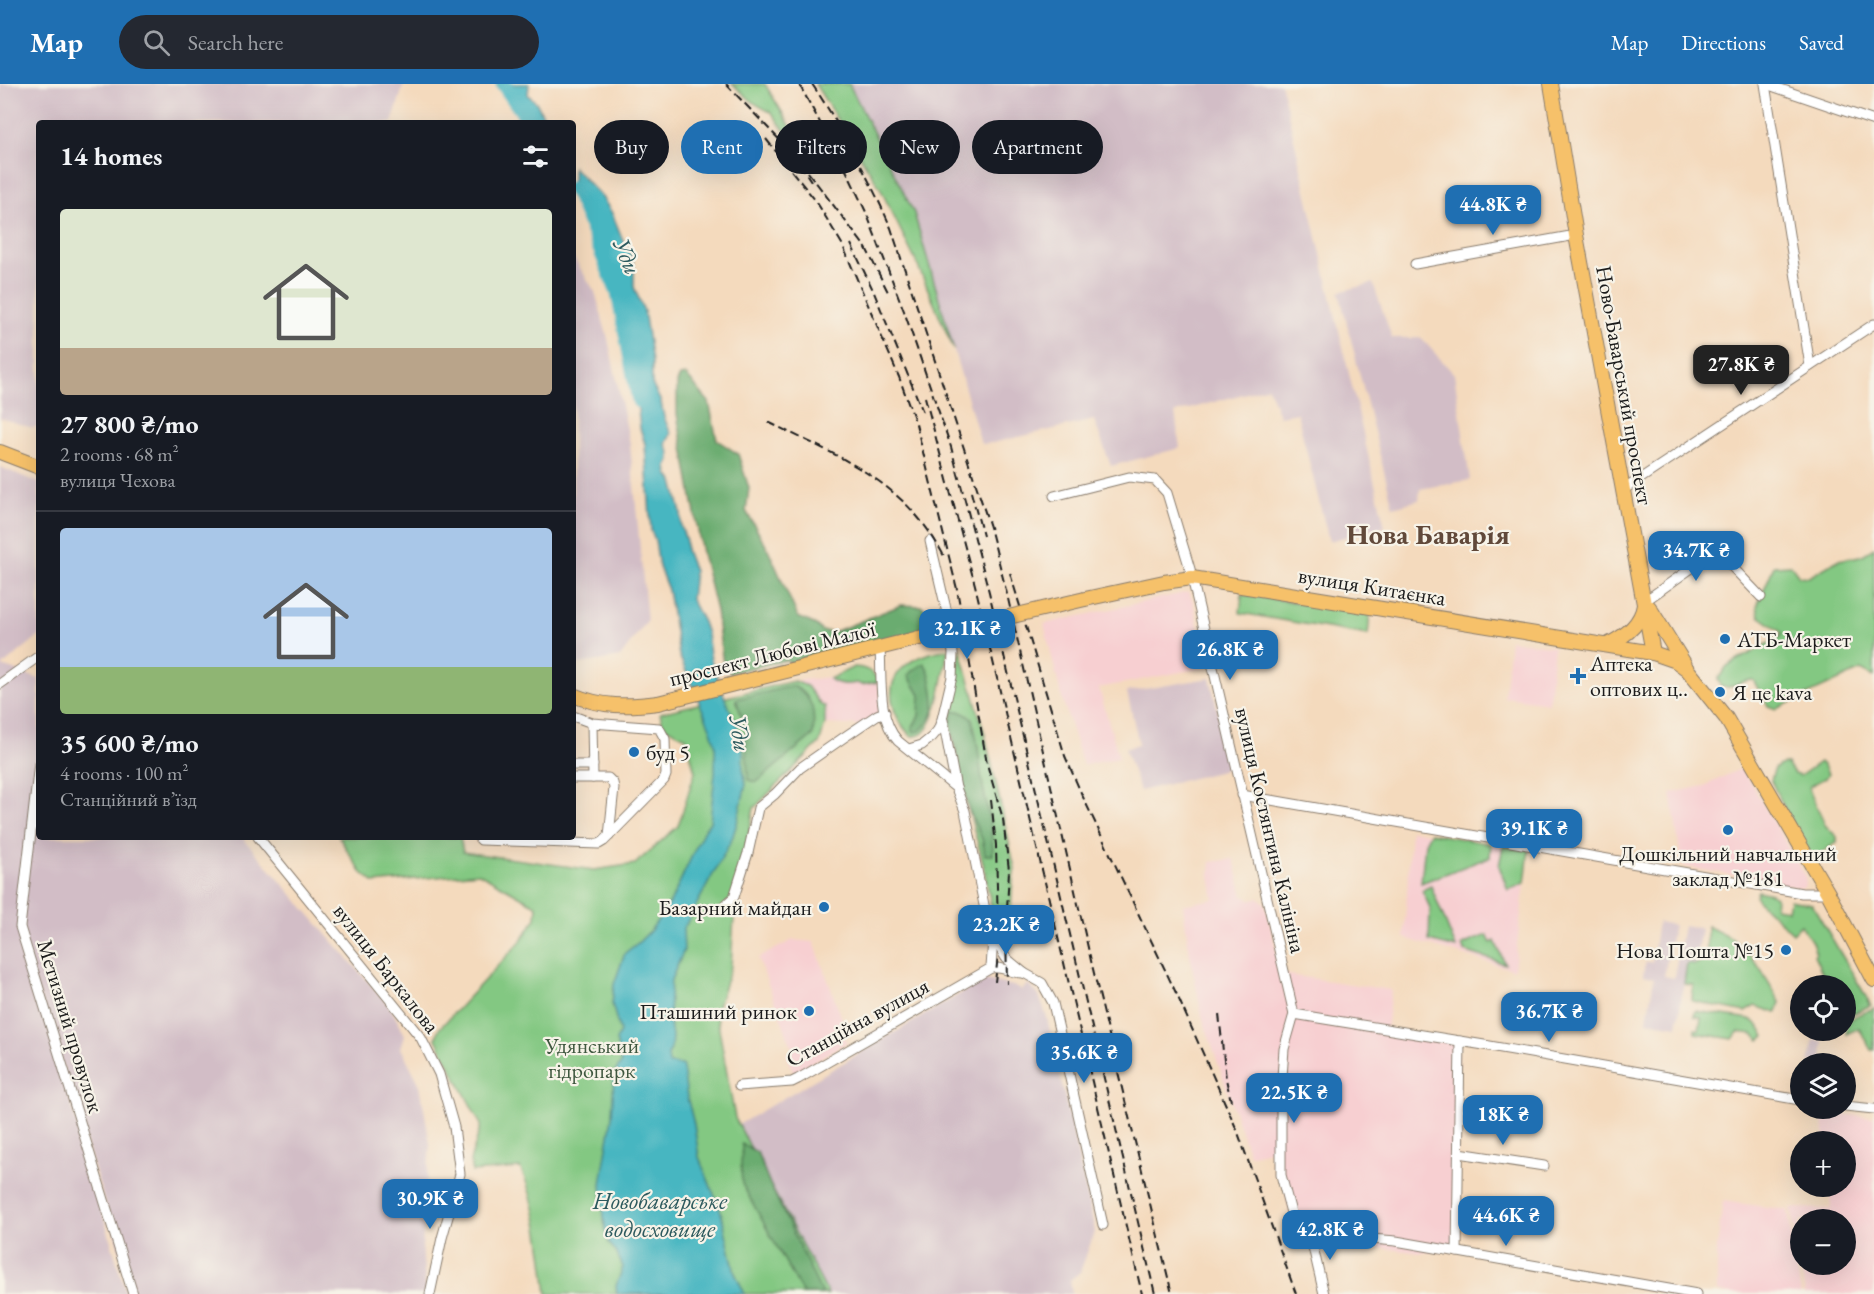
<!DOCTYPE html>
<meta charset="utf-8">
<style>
:root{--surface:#171b24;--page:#242831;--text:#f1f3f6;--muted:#9ea1a6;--line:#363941;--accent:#1f6fb2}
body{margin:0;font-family:"EB Garamond",serif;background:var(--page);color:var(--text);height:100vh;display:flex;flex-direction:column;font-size:22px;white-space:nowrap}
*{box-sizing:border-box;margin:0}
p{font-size:20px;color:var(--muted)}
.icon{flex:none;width:33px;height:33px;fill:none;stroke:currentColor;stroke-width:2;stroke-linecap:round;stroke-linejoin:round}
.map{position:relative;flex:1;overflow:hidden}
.side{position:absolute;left:36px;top:36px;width:540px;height:720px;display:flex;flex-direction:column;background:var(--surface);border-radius:6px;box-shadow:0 6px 24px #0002}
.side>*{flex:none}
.top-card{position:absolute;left:594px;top:36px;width:570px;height:54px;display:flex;gap:12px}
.buttons{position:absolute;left:1790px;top:891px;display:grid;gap:12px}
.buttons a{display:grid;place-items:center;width:66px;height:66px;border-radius:50%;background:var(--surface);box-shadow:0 6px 24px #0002;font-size:30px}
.price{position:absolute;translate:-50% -51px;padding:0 14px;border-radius:12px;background:var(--accent);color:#fff;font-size:20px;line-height:39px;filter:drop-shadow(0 2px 3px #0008)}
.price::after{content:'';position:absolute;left:50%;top:36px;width:18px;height:14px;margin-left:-9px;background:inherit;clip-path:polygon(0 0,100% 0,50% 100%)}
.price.on{background:#222;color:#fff}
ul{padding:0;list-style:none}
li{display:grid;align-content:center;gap:12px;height:318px;padding:0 24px}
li+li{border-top:2px solid var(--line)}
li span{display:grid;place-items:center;height:186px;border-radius:6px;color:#555}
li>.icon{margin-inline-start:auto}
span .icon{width:108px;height:108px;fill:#fffc;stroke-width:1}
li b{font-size:26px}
h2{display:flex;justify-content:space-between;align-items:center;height:72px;padding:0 24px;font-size:26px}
.chip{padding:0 21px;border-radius:27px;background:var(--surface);box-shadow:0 6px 24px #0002;font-size:21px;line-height:54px}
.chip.on{background:var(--accent);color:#fff}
header{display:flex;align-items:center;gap:36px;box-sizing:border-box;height:84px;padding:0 30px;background:var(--accent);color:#fff}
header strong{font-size:28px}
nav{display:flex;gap:33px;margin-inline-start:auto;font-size:21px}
.search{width:420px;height:54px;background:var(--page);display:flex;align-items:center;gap:15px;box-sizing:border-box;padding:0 21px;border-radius:33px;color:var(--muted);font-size:22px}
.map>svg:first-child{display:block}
.built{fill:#f7cfd1}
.industrial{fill:#d2bdc6}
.green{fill:#83c882;stroke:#50724f;stroke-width:1.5}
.forest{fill:#6aac70;stroke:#436446;stroke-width:1.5}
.water{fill:#47b6c1;stroke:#32696e;stroke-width:1.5}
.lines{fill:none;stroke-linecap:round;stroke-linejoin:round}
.river{stroke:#47b6c1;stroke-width:15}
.minor-casing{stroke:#887b6c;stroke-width:11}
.primary-casing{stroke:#887b6c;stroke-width:16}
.minor{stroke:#fff;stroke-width:9}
.primary{stroke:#f6c16b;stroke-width:14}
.rail{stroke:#1c1c1c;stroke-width:2;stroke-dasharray:9 4.5;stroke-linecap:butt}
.primary-bridge-casing{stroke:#887b6c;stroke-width:16;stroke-linecap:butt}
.primary-bridge{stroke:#f6c16b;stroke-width:14}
.poi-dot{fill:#1f6fb2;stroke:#f7f3e8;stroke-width:2}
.labels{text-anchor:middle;stroke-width:4.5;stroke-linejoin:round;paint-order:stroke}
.street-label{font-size:22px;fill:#1c1c1c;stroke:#f7f3e8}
.poi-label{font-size:22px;fill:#1c1c1c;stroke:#f7f3e8;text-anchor:start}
.park-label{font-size:22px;fill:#405840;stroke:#f7f3e8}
.water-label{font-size:24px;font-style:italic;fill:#2d5a5e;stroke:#f7f3e8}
.district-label{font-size:28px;font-weight:bold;fill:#61493a;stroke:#f7f3e8}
</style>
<header>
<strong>Map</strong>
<div class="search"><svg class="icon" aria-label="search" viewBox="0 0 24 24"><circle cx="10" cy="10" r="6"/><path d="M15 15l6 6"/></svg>Search here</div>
<nav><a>Map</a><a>Directions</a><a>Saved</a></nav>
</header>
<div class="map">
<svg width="1874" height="1210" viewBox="0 0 1874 1210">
<rect width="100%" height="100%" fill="#f7f3e8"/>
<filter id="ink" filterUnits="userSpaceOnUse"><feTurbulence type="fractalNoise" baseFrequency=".0167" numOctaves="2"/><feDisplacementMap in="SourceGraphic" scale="12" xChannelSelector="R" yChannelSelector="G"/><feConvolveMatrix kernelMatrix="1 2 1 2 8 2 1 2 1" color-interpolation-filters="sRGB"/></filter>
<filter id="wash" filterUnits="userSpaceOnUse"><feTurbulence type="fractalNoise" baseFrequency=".008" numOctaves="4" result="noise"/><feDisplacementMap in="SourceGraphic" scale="24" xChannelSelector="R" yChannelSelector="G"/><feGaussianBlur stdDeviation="1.35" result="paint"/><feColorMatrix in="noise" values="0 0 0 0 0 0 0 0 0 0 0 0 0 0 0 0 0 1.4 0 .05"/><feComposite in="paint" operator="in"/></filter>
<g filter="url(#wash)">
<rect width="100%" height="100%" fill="#f4dabd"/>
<g class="built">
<polygon points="1188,508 1193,517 1207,583 1099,604 1119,674 1083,681 1061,611 1044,540"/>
<polygon points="1510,556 1554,563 1549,619 1504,613"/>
<polygon points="830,593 829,595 851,600 857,599 862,601 878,598 885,628 858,642 852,640 849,641 825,640 825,622 821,622 807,603 794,597"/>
<polygon points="1742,684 1805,792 1806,798 1805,802 1801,804 1682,782 1671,709 1704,702"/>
<polygon points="1411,746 1529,766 1514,886 1404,854"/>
<polygon points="1234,775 1243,812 1252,816 1258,814 1265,819 1282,890 1391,906 1386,947 1458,959 1455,1165 1420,1169 1310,1155 1292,1140 1277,1064 1249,1071 1202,932 1189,866 1183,821 1214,815 1210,792 1211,778"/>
<polygon points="793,856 814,858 845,943 841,946 847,958 794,989 786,970 793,966 758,874"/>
<polygon points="1822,1029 1874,1033 1874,1210 1805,1210 1800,1181 1845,1180 1845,1136 1800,1136 1800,1180 1791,1124 1831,1125 1829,1103 1845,1102 1845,1058 1825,1057"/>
<polygon points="1723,1117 1788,1126 1801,1210 1733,1210 1717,1208 1717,1164"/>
</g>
<g class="industrial">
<polygon points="0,0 404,0 392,39 39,39 39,341 33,344 0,334"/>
<polygon points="849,0 1281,0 1385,443 1329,457 1297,329 1279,332 1268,303 1175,329 1180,364 1111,382 1094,336 992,359 981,360 914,129"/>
<polygon points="573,173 595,208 608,255 630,360 647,537 620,573 580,580 573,578"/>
<polygon points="1373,199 1392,254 1421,254 1454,290 1470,396 1420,405 1419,416 1393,423 1339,208"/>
<polygon points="0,383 39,399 39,552 2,582 39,595 39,753 242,753 390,923 405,951 401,964 420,1001 430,1060 422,1163 426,1210 133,1210 34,890 126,1210 0,1210"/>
<polygon points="1210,594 1230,680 1222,687 1140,707 1125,665 1139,660 1127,608"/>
<polygon points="1658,838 1673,841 1664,892 1674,894 1683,841 1701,844 1695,880 1687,879 1677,942 1647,937 1654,894 1643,892 1645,878 1652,878"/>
<polygon points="986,896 1013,902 1022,906 1028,900 1039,912 1047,934 1095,1147 1080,1188 1070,1196 1072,1210 828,1210 738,1041 982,897"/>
<polygon points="1814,956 1823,957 1822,979 1808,979"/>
</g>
<g class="green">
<polygon points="732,0 765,0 811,76 798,66 772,29 754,19"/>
<polygon points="815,0 849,0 914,129 954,266 917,180 879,102"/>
<path d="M1874 464V593L1861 586 1776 625 1768 622 1753 596C1740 596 1735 605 1721 603L1718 595 1727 582 1780 553 1781 548 1759 532 1757 522 1774 482 1791 481 1799 492 1809 493 1838 476 1861 472Z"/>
<polygon points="1242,510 1370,530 1368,551 1240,529"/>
<polygon points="1237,557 1240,574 1227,577 1223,561"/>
<path d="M960 563 985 651 1015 785C1009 807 1015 837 1004 856L996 848 983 778 962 702 948 629 957 600Z"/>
<path d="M948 565C944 586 939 633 924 648 920 652 916 652 911 652 893 634 881 602 905 582 918 571 933 568 948 565Z"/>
<path d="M854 583C864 583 872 587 878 595V598L862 601 857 599C848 601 837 600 829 595Z"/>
<path d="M794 597 807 602 821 621 825 622V640L820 658 754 724 735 817 731 882 716 928 735 1034 828 1210H547C543 1173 537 1116 520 1084L472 1088 470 1077 481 1041 436 955 438 946 520 858 536 834 537 822 479 789 374 799 361 788 339 753H460L463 768 594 786 635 780 678 742 695 688 686 653 663 642 660 629Z"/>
<path d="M1820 678 1824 682 1828 690 1825 694 1810 702 1809 706 1826 742 1837 753V758L1817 772H1808L1771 697C1773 687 1775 680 1787 680L1794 690 1800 692Z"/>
<polygon points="1430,749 1491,760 1490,773 1421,799 1425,759"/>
<polygon points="1503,762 1529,766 1525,799 1508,806 1499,782"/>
<polygon points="1431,802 1456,864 1429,857 1430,824 1422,806"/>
<polygon points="1758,807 1771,810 1776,813 1775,824 1788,826 1790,816 1812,820 1871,921 1846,933 1845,918 1847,917 1845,912 1845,902 1841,901 1837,895 1827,899 1814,871 1816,869 1812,858 1801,841 1793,849 1758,817 1756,812"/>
<path d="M1707 842C1715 846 1724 850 1732 855 1754 869 1767 896 1780 918L1777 929 1755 922 1745 928 1692 917 1693 901 1684 900 1687 879 1695 880 1707 876Z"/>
<polygon points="1487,851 1491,859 1495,857 1505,880 1464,867 1462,861"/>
<path d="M1874 924V966H1871L1859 944 1846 950C1845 932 1860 931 1874 924Z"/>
<polygon points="1695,927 1750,935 1756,939 1765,952 1760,956 1753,950 1738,948 1733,955 1695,949 1695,945 1699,946 1701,933 1694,932"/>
</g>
<g class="forest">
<polygon points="686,291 709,318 717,356 738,370 749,404 746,427 768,465 798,533 816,541 822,547 834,548 901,521 922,522 933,534 934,544 793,581 786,576 730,589 723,580 716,527 702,469 677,330 677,298 680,292"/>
<path d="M924 579C930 587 930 592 932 602 936 623 936 631 920 647L914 648 912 644 919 632 920 611 908 591 913 586Z"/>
<path d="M793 602C814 612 815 629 813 651L757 698 748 696 745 644 736 615Z"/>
<path d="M953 627H960L972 634C978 655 979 675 982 696 986 721 993 746 993 771H985L982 755 968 724 951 642Z"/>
<polygon points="742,1060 757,1068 770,1100 822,1210 803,1210 742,1100 741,1083"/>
</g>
<g class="water">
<polygon points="506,0 529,0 528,11 536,18 547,39 535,39"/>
<polygon points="573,83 602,113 612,129 624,159 630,169 634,182 634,203 644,227 652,277 652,300 661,318 664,333 671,350 666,360 670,369 670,376 667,382 668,390 673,397 681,429 681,442 686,457 686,466 694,487 691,515 703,538 707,550 711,576 726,617 743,654 743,684 746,700 737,739 732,755 683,846 684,866 671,896 669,933 672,952 671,965 668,971 669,980 682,981 683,984 687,1013 694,1040 699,1073 721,1128 735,1189 745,1210 617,1210 616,1202 623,1183 616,1168 609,1159 605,1145 601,1100 612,1033 614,990 621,979 616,956 620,948 612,920 614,900 625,869 639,858 650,847 670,819 703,748 710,738 715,689 715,660 711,646 679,571 668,506 659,483 655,456 651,447 645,360 640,344 631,267 603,169 587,127 573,101"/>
</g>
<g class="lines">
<g class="river">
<polyline points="503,0 530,39"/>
<polyline points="573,104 578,111 618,209 639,317"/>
</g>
</g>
</g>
<g filter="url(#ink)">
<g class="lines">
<g class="minor-casing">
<g id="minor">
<polyline points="1765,0 1810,282"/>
<polyline points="1766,0 1874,37"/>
<polyline points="1415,180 1576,151"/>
<polyline points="1623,406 1874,240"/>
<polyline points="1054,412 1129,393 1155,396 1167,409 1190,485 1294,930"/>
<polyline points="1716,466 1761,513"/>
<polyline points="1645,517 1731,456"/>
<path d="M880 565C882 594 877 634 898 657L956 704 965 727 985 826 993 853 1006 874 1024 889 1042 899 1053 919 1103 1141"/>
<polyline points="0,600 39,572"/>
<polyline points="943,636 956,704"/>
<polyline points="592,639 593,694"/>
<polyline points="909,665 922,661 932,653 938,646 942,635 952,593 953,569 948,533 930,457"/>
<polyline points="39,679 20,843 133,1210"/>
<polyline points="573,681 593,681"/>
<polyline points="573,694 608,694 613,699 614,704 609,752"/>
<polyline points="1242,711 1802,809 1828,809"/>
<polyline points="258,753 421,954 439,990 454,1043 460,1090 442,1154 430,1210"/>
<polyline points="478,753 481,756 599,760 604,757 664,696 666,691 665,655 659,644 592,639 573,632"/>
<polyline points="725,821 734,813 748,769 758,724 775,710 800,684 843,654 877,631 885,628"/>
<path d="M991 884C1003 882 1012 890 1024 889"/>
<polyline points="1294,930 1484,961 1800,1016"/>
<polyline points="1294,930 1284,965 1281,1007 1281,1091 1293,1136 1310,1150"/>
<polyline points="739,1002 792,998 798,995 991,884 993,854"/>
<polyline points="1845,1022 1874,1025"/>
<polyline points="1459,1069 1544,1082"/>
<polyline points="1310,1150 1396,1157 1697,1210"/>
<polyline points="1310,1150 1324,1210"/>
<polyline points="1457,1168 1460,957"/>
</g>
</g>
<g class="primary-casing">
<g id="primary">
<polyline points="1551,0 1576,151 1653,569"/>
<polyline points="0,368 39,383"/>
<polyline points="1085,515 1164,498 1192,494 1653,569 1676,577 1687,585 1726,634 1828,809 1874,896"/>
<polyline points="1649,523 1685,581"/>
<path d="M1607 561C1624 553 1641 541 1644 521"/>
<path d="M573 611C601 623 628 623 658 619L919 554"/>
</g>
</g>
<use href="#minor" class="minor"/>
<use href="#primary" class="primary"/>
<g class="rail">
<polyline points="726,0 795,72 811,97"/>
<polyline points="799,0 847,88 866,128 904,227 951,363 989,508 1155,1210"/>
<path d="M812 0C843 46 869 94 891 144L990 443 1006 506 1092 881 1172 1210"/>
<polyline points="766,55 816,117 842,160 899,293 916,340 957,505 987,680 1003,735 1009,786 1006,845 1007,900"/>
<polyline points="808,88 866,164 889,210"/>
<polyline points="851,160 873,206 923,328"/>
<polyline points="925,313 975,501 1142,1210"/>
<path d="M768 338C842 374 905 397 945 474"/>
<polyline points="971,408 983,452"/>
<polyline points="1010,489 1065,672 1082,711 1177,911 1237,1046 1296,1210"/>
<polyline points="991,716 996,761 998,844"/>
<polyline points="995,898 998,871"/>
<polyline points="1219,930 1226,995 1231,1017"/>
</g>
<g class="primary-bridge-casing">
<polyline id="primary-bridge" points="919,554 1085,515"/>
</g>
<use href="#primary-bridge" class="primary-bridge"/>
</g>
</g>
<g class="poi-dot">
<circle cx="1725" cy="555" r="6"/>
<path d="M1575 583h6v6h6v6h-6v6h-6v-6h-6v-6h6z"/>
<circle cx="1720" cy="608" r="6"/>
<circle cx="634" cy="668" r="6"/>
<circle cx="1728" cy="746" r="6"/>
<circle cx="824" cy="823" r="6"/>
<circle cx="1786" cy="866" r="6"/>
<circle cx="809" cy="927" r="6"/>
</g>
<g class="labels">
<g class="street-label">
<text transform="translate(1625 301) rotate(80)" y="8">Ново-Баварський проспект</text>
<text transform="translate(1372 502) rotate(9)" y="8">вулиця Китаєнка</text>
<text transform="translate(772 569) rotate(-14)" y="8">проспект Любові Малої</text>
<text transform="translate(1271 746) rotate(77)" y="8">вулиця Костянтина Калініна</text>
<text transform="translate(387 884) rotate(52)" y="8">вулиця Баркалова</text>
<text transform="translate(857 938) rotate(-29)" y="8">Станційна вулиця</text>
<text transform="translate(71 942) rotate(73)" y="8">Метизний провулок</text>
</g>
<g class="poi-label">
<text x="1737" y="563">АТБ-Маркет</text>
<text x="1590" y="587">Аптека<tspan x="1590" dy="25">оптових ц‥</tspan></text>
<text x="1732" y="616">Я це kava</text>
<text x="646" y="676">буд 5</text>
<text x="1728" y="777" text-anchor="middle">Дошкільний навчальний<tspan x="1728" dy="25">заклад №181</tspan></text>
<text x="812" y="831" text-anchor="end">Базарний майдан</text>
<text x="1774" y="874" text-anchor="end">Нова Пошта №15</text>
<text x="797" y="935" text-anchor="end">Пташиний ринок</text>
</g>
<g class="park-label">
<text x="592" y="969">Удянський<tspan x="592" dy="25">гідропарк</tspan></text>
</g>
<g class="water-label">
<text transform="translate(627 172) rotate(67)" y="8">Уди</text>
<text transform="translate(740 649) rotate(82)" y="8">Уди</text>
<text x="660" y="1125">Новобаварське<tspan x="660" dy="28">водосховище</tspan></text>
</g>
<g class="district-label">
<text x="1428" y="460">Нова Баварія</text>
</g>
</g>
</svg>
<div class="buttons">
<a><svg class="icon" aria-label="locate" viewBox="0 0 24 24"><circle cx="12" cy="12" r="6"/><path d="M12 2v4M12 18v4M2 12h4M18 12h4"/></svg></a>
<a><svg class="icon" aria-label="layers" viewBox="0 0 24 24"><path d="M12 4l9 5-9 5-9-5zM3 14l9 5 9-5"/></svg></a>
<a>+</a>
<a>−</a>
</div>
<b class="price" style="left:1493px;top:152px">44.8K ₴</b>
<b class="price on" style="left:1741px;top:312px">27.8K ₴</b>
<b class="price" style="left:1696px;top:498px">34.7K ₴</b>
<b class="price" style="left:967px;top:576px">32.1K ₴</b>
<b class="price" style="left:1230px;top:597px">26.8K ₴</b>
<b class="price" style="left:1534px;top:776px">39.1K ₴</b>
<b class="price" style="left:1006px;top:872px">23.2K ₴</b>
<b class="price" style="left:1549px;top:959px">36.7K ₴</b>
<b class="price" style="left:1084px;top:1000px">35.6K ₴</b>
<b class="price" style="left:1294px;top:1040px">22.5K ₴</b>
<b class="price" style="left:1503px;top:1062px">18K ₴</b>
<b class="price" style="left:430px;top:1146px">30.9K ₴</b>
<b class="price" style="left:1506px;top:1163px">44.6K ₴</b>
<b class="price" style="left:1330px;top:1177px">42.8K ₴</b>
<div class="top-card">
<a class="chip">Buy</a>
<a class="chip on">Rent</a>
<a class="chip">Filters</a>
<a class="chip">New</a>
<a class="chip">Apartment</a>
</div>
<section class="side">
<h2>14 homes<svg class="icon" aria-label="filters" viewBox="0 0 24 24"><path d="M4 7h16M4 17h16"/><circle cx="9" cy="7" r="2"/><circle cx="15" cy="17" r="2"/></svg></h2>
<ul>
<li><span style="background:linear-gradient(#dfe7d0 75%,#b9a48a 0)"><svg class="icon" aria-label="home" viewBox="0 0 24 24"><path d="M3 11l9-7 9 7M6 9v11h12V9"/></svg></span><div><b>27 800 ₴/mo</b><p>2 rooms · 68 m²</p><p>вулиця Чехова</p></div></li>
<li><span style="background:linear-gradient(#a9c7e8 75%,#8fb573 0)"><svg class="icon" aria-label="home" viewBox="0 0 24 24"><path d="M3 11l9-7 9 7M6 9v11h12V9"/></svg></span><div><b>35 600 ₴/mo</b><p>4 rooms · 100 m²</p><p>Станційний в’їзд</p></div></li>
</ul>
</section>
</div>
